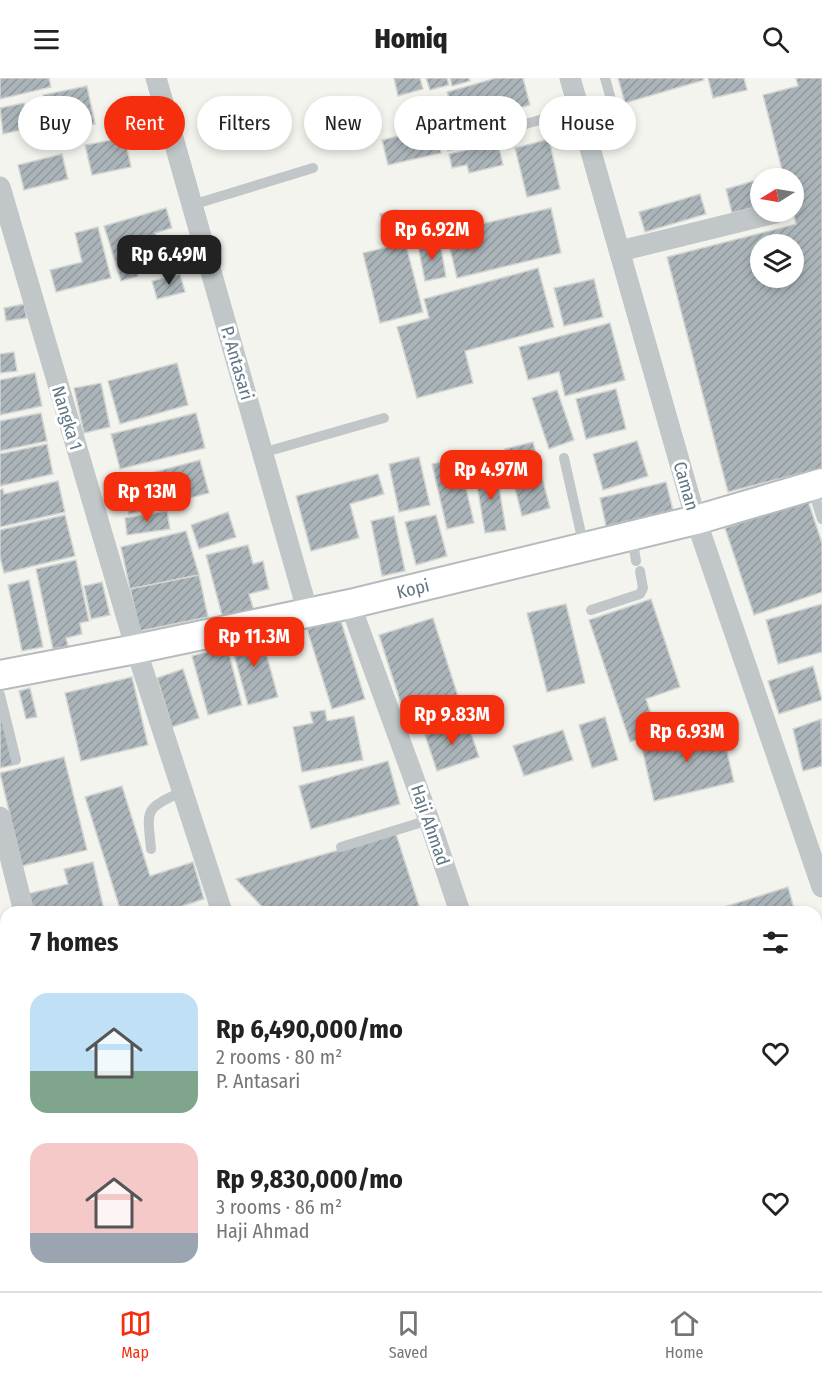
<!DOCTYPE html>
<meta charset="utf-8">
<style>
:root{--surface:#fff;--page:#f2f2f2;--text:#222;--muted:#767676;--line:#e0e0e0;--accent:#f52f0e}
body{margin:0;font-family:"Fira Sans Condensed",sans-serif;background:var(--page);color:var(--text);height:100vh;display:flex;flex-direction:column;font-size:22px;white-space:nowrap}
*{box-sizing:border-box;margin:0}
p{font-size:20px;color:var(--muted)}
.icon{flex:none;width:33px;height:33px;fill:none;stroke:currentColor;stroke-width:2;stroke-linecap:round;stroke-linejoin:round}
.map{position:relative;flex:1;overflow:hidden}
.panel{position:absolute;left:0px;top:828px;width:822px;height:386px;display:flex;flex-direction:column;background:var(--surface);border-radius:18px 18px 0 0;box-shadow:0 3px 9px #0003}
.panel>*{flex:none}
.top-card{position:absolute;left:18px;top:18px;width:786px;height:54px;display:flex;gap:12px}
.needle{width:39px;rotate:259deg}
.buttons{position:absolute;left:750px;top:90px;display:grid;gap:12px}
.buttons a{display:grid;place-items:center;width:54px;height:54px;border-radius:50%;background:var(--surface);box-shadow:0 3px 9px #0003;font-size:30px}
.price{position:absolute;translate:-50% -51px;padding:0 14px;border-radius:12px;background:var(--accent);color:#fff;font-size:20px;line-height:39px;filter:drop-shadow(0 2px 3px #0008)}
.price::after{content:'';position:absolute;left:50%;top:36px;width:18px;height:14px;margin-left:-9px;background:inherit;clip-path:polygon(0 0,100% 0,50% 100%)}
.price.on{background:#222;color:#fff}
ul{padding:0;list-style:none}
li{display:flex;align-items:center;gap:18px;height:150px;padding:0 30px}
li span{display:grid;place-items:center;flex:none;width:168px;height:120px;border-radius:18px;color:#555}
li>.icon{margin-inline-start:auto}
span .icon{width:72px;height:72px;fill:#fffc;stroke-width:1}
li b{font-size:26px}
h2{display:flex;justify-content:space-between;align-items:center;height:72px;padding:0 30px;font-size:26px}
.chip{padding:0 21px;border-radius:27px;background:var(--surface);box-shadow:0 3px 9px #0003;font-size:21px;line-height:54px}
.chip.on{background:var(--accent);color:#fff}
header{display:flex;justify-content:space-between;align-items:center;height:78px;padding:0 30px;background:var(--surface);font-size:27px;font-weight:800}
.tabs{display:flex;justify-content:space-around;align-items:center;height:84px;border-top:2px solid var(--line);background:var(--surface);font-size:16px;color:var(--muted)}
.tabs a{display:grid;justify-items:center;gap:3px}
.tabs .on{color:var(--accent)}
.map>svg:first-child{display:block}
.building{fill:url(#building-hatch);stroke:#d5d5d2;stroke-width:1.5;fill-rule:evenodd}
.lines{fill:none;stroke-linecap:round;stroke-linejoin:round}
.secondary-casing{stroke:#b5bbbf;stroke-width:32}
.lane{stroke:#c1c6c9;stroke-width:10}
.street{stroke:#c1c6c9;stroke-width:21}
.secondary{stroke:#fff;stroke-width:28}
.labels{text-anchor:middle;stroke-width:6;stroke-linejoin:round;paint-order:stroke}
.street-label{font-size:18px;fill:#607784;stroke:#fff}
</style>
<header><svg class="icon" aria-label="menu" viewBox="0 0 24 24"><path d="M4 6h16M4 12h16M4 18h16"/></svg>Homiq<svg class="icon" aria-label="search" viewBox="0 0 24 24"><circle cx="10" cy="10" r="6"/><path d="M15 15l6 6"/></svg></header>
<div class="map">
<svg width="822" height="1213" viewBox="0 0 822 1213">
<defs>
<pattern id="building-hatch" width="6" height="6" patternUnits="userSpaceOnUse" patternTransform="scale(1.5)"><rect width="6" height="6" fill="#abb5b9"/><path d="M-1 1l2-2M0 6l6-6M5 7l2-2" fill="none" stroke="#8f989c"/></pattern>
</defs>
<rect width="100%" height="100%" fill="#f4f4ef"/>
<g class="building">
<polygon points="0,0 49,0 51,9 0,21"/>
<polygon points="394,0 420,0 423,11 398,18"/>
<polygon points="426,0 447,0 449,7 430,12"/>
<polygon points="450,0 469,0 470,3 452,8"/>
<polygon points="496,0 523,0 530,27 490,38 496,59 448,73 441,48 456,44 447,14"/>
<polygon points="618,0 703,0 704,2 625,25"/>
<polygon points="708,0 744,0 747,12 713,20"/>
<path d="M796 0H822V390L728 414 667 179 796 146 793 134 794 100H784L763 17 798 8ZM760 166H794V200H760Z"/>
<polygon points="87,8 95,46 52,55 43,17"/>
<polygon points="24,25 30,50 3,56 0,30"/>
<polygon points="140,38 146,65 127,70 131,89 92,97 85,67 112,62 109,45"/>
<polygon points="435,49 441,75 388,87 382,62"/>
<polygon points="549,61 560,111 527,119 515,70"/>
<polygon points="498,65 503,87 469,95 467,87 452,90 449,76"/>
<polygon points="62,76 68,101 24,112 18,87"/>
<polygon points="757,102 760,113 760,128 732,135 726,111"/>
<polygon points="700,116 706,136 645,154 639,134"/>
<polygon points="166,130 172,150 155,155 158,163 130,172 138,198 121,203 104,148"/>
<polygon points="551,130 561,175 457,200 446,154"/>
<polygon points="397,132 423,234 380,245 363,175 388,169 380,136"/>
<polygon points="98,149 111,200 56,214 50,192 82,184 75,155"/>
<polygon points="440,164 446,199 425,203 418,168"/>
<polygon points="538,190 554,249 465,273 473,305 417,320 397,249 429,240 424,221"/>
<polygon points="180,196 185,214 157,221 152,203"/>
<polygon points="594,201 603,239 564,248 554,210"/>
<polygon points="24,226 27,240 6,243 4,230"/>
<polygon points="610,245 625,302 565,318 559,294 528,302 519,269"/>
<polygon points="14,274 17,293 0,295 0,276"/>
<polygon points="177,285 188,327 120,346 108,303"/>
<polygon points="35,295 42,328 0,337 0,302"/>
<polygon points="101,305 110,349 84,355 74,310"/>
<polygon points="616,311 626,351 586,361 576,321"/>
<polygon points="557,312 574,362 549,371 532,320"/>
<polygon points="41,335 47,363 0,373 0,343"/>
<polygon points="196,335 205,370 120,391 111,356"/>
<polygon points="637,363 648,398 603,412 593,376"/>
<polygon points="533,364 550,430 522,438 505,371"/>
<polygon points="47,366 53,396 0,408 0,376"/>
<polygon points="419,379 430,427 399,434 389,386"/>
<polygon points="459,380 474,445 447,451 432,386"/>
<polygon points="200,382 209,415 129,436 121,403"/>
<polygon points="496,391 506,452 485,455 475,395"/>
<polygon points="378,396 384,416 350,426 359,460 311,473 296,418"/>
<polygon points="58,403 65,434 0,449 0,412 3,411 4,416"/>
<polygon points="666,404 673,432 606,448 600,420"/>
<polygon points="808,423 822,465 822,514 754,537 725,450"/>
<polygon points="167,433 170,451 127,457 125,440"/>
<polygon points="228,434 236,459 199,471 191,447"/>
<polygon points="65,437 75,478 4,495 0,479 0,452"/>
<polygon points="436,437 447,478 416,487 405,444"/>
<polygon points="394,438 405,493 382,498 371,443"/>
<polygon points="186,453 199,497 130,511 121,469"/>
<polygon points="248,467 253,486 263,483 269,511 249,516 254,533 223,541 206,477"/>
<polygon points="76,482 89,543 80,545 82,556 66,560 68,568 53,571 36,491"/>
<polygon points="199,497 208,539 140,553 130,511"/>
<polygon points="29,502 43,569 22,573 8,507"/>
<polygon points="102,504 110,537 91,541 84,508"/>
<polygon points="651,521 680,609 646,621 657,654 630,664 589,542"/>
<polygon points="566,526 585,605 547,614 527,535"/>
<polygon points="822,526 822,574 778,586 766,542"/>
<polygon points="340,540 365,621 332,631 307,551"/>
<polygon points="433,540 463,634 409,651 379,557"/>
<polygon points="260,553 278,619 248,627 230,562"/>
<polygon points="227,568 242,627 208,637 192,578"/>
<polygon points="813,588 822,622 779,636 768,603"/>
<polygon points="183,591 199,640 172,649 157,600"/>
<polygon points="132,599 148,667 81,683 65,615"/>
<polygon points="30,610 37,639 26,641 19,613"/>
<polygon points="0,628 14,687 0,690"/>
<polygon points="325,632 327,643 354,638 363,682 302,694 293,649 313,645 310,634"/>
<polygon points="605,639 618,682 592,690 579,647"/>
<polygon points="821,641 822,688 803,693 793,651"/>
<polygon points="467,643 479,679 437,693 425,657"/>
<polygon points="721,648 734,704 654,723 641,666"/>
<polygon points="563,652 573,682 524,698 513,668"/>
<polygon points="64,679 87,772 22,788 0,695"/>
<polygon points="388,683 400,726 311,751 299,708"/>
<polygon points="122,708 150,798 193,784 204,821 164,834 121,834 85,719"/>
<polygon points="396,756 421,834 267,834 236,801"/>
<polygon points="93,784 104,832 31,834 27,816 68,806 64,791"/>
<polygon points="788,809 795,834 708,834"/>
<polygon points="6,899 6,938 0,939 0,900"/>
<polygon points="0,1029 6,1059 6,1061 0,1062"/>
<polygon points="6,1064 6,1103 0,1104 0,1065"/>
<polygon points="6,1113 6,1208 31,1208 32,1213 0,1213 0,1114"/>
<polygon points="68,1208 105,1208 106,1213 69,1213"/>
<polygon points="126,1208 168,1208 141,1213 127,1213"/>
</g>
<g class="lines">
<g class="secondary-casing">
<polyline id="secondary" points="0,597 136,571 350,526 696,442 822,405"/>
</g>
<g class="lane">
<polyline points="584,48 611,32 612,25 605,0"/>
<polyline points="504,52 579,31"/>
<polyline points="192,127 313,90"/>
<polyline points="262,375 384,340"/>
<polyline points="564,380 584,469"/>
<polyline points="812,410 822,441"/>
<polyline points="632,459 636,483"/>
<polyline points="591,532 640,516 643,510 640,493"/>
<polyline points="0,617 16,682"/>
<polyline points="341,769 429,742"/>
<path d="M151 771C147 729 144 732 183 713"/>
<polyline points="816,1148 822,1152"/>
</g>
<g class="street">
<polyline points="156,0 308,535"/>
<polyline points="570,0 696,442 822,809"/>
<polyline points="0,109 136,571 222,834"/>
<polyline points="620,173 775,135"/>
<polyline points="350,526 429,742 460,834"/>
<polyline points="0,739 24,834"/>
<polyline points="816,1074 822,1072"/>
<polyline points="117,1208 118,1213"/>
<polyline points="362,1208 363,1213"/>
<polyline points="421,1208 422,1213"/>
<polyline points="584,1208 585,1213"/>
<polyline points="781,1208 783,1213"/>
<polyline points="265,1213 288,1208"/>
</g>
<use href="#secondary" class="secondary"/>
</g>
<g class="labels">
<g class="street-label">
<text transform="translate(237 285) rotate(74)" y="6">P. Antasari</text>
<text transform="translate(67 340) rotate(73)" y="6">Nangka 1</text>
<text transform="translate(686 408) rotate(74)" y="6">Caman</text>
<text transform="translate(413 511) rotate(-14)" y="6">Kopi</text>
<text transform="translate(430 747) rotate(71)" y="6">Haji Ahmad</text>
</g>
</g>
</svg>
<div class="buttons">
<a><svg class="needle" viewBox="-14 -14 28 28"><path d="M0-13l5 13h-10z" fill="#e53935"/><path d="M0 13l5-13h-10z" fill="#767676"/></svg></a>
<a><svg class="icon" aria-label="layers" viewBox="0 0 24 24"><path d="M12 4l9 5-9 5-9-5zM3 14l9 5 9-5"/></svg></a>
</div>
<b class="price" style="left:432px;top:183px">Rp 6.92M</b>
<b class="price on" style="left:169px;top:208px">Rp 6.49M</b>
<b class="price" style="left:491px;top:423px">Rp 4.97M</b>
<b class="price" style="left:147px;top:445px">Rp 13M</b>
<b class="price" style="left:254px;top:590px">Rp 11.3M</b>
<b class="price" style="left:452px;top:668px">Rp 9.83M</b>
<b class="price" style="left:687px;top:685px">Rp 6.93M</b>
<div class="top-card">
<a class="chip">Buy</a>
<a class="chip on">Rent</a>
<a class="chip">Filters</a>
<a class="chip">New</a>
<a class="chip">Apartment</a>
<a class="chip">House</a>
</div>
<section class="panel">
<h2>7 homes<svg class="icon" aria-label="filters" viewBox="0 0 24 24"><path d="M4 7h16M4 17h16"/><circle cx="9" cy="7" r="2"/><circle cx="15" cy="17" r="2"/></svg></h2>
<ul>
<li><span style="background:linear-gradient(#bfe0f5 65%,#7fa58c 0)"><svg class="icon" aria-label="home" viewBox="0 0 24 24"><path d="M3 11l9-7 9 7M6 9v11h12V9"/></svg></span><div><b>Rp 6,490,000/mo</b><p>2 rooms · 80 m²</p><p>P. Antasari</p></div><svg class="icon" aria-label="heart" viewBox="0 0 24 24"><path d="M12 20l-8-8c-3-5 5-10 8-4 3-6 11-1 8 4z"/></svg></li>
<li><span style="background:linear-gradient(#f6c9c9 75%,#9aa5b1 0)"><svg class="icon" aria-label="home" viewBox="0 0 24 24"><path d="M3 11l9-7 9 7M6 9v11h12V9"/></svg></span><div><b>Rp 9,830,000/mo</b><p>3 rooms · 86 m²</p><p>Haji Ahmad</p></div><svg class="icon" aria-label="heart" viewBox="0 0 24 24"><path d="M12 20l-8-8c-3-5 5-10 8-4 3-6 11-1 8 4z"/></svg></li>
</ul>
</section>
</div>
<nav class="tabs">
<a class="on"><svg class="icon" aria-label="map" viewBox="0 0 24 24"><path d="M3 6l6-2 6 2 6-2v14l-6 2-6-2-6 2zM9 4v14M15 6v14"/></svg>Map</a>
<a><svg class="icon" aria-label="saved" viewBox="0 0 24 24"><path d="M7 4h10v16l-5-4-5 4z"/></svg>Saved</a>
<a><svg class="icon" aria-label="home" viewBox="0 0 24 24"><path d="M3 11l9-7 9 7M6 9v11h12V9"/></svg>Home</a>
</nav>
